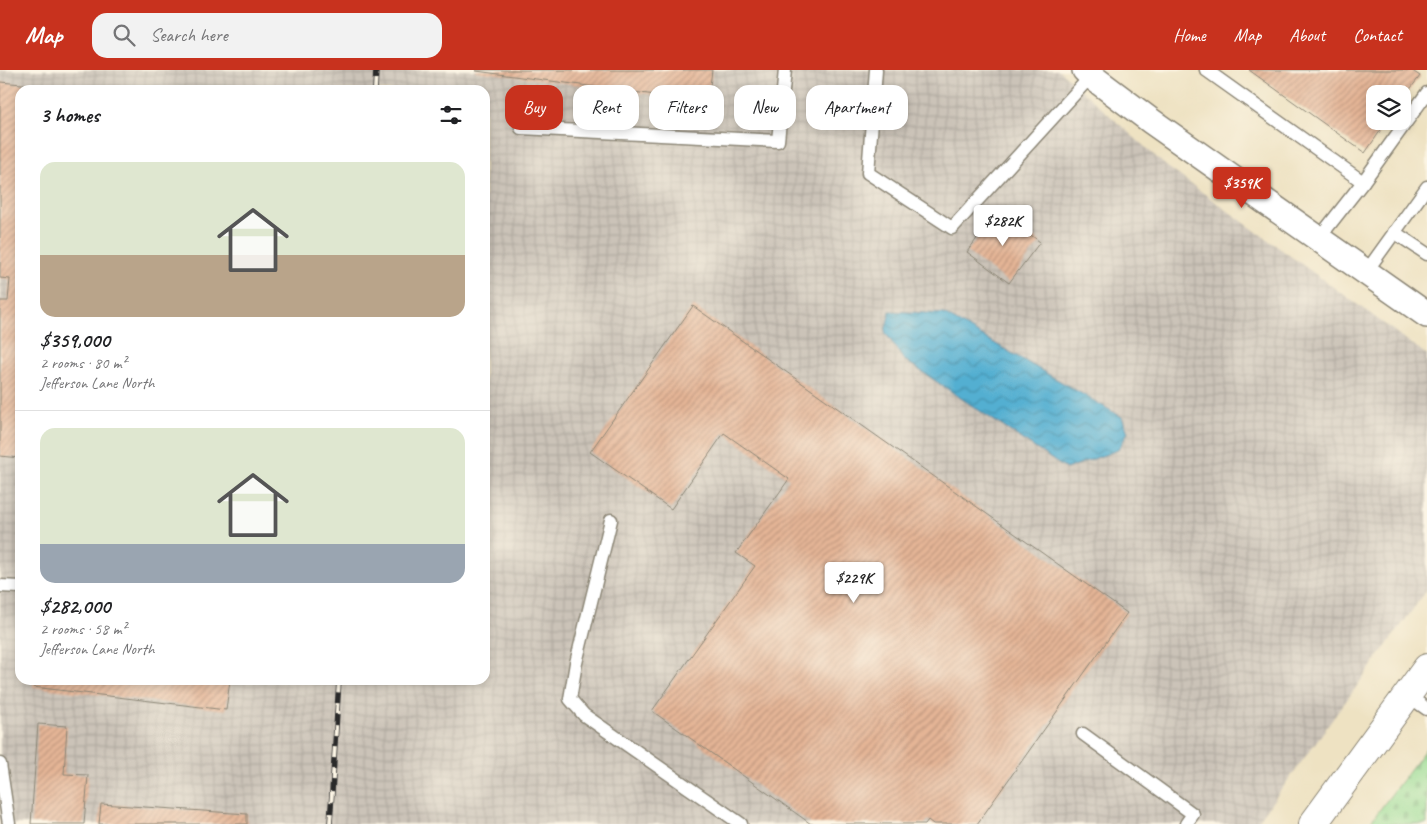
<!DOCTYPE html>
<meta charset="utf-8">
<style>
:root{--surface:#fff;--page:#f2f2f2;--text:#202124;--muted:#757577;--line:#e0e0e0;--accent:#c8321e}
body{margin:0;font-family:Caveat,sans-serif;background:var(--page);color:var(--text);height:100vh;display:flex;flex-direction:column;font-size:19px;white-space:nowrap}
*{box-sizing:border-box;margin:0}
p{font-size:16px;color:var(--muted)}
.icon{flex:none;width:28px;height:28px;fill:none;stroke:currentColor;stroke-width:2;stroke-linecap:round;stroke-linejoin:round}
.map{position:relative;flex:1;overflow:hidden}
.details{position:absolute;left:15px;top:15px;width:475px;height:600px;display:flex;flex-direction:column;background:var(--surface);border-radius:15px;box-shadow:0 2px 8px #0003}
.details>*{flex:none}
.guide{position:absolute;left:505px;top:15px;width:475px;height:45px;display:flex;gap:10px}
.tools{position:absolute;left:1366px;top:15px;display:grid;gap:10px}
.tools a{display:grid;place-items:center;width:45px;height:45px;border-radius:10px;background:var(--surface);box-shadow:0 2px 8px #0003;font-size:25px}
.price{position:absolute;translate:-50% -42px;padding:0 11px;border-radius:5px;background:#fff;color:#222;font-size:16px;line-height:32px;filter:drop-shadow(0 1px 2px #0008)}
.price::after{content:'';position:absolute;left:50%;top:30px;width:15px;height:11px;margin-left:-8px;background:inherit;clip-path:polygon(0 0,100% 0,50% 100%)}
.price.selected{background:var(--accent);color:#fff}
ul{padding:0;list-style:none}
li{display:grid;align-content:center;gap:10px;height:265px;padding:0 25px}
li+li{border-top:1px solid var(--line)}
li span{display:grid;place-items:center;height:155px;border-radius:15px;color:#555}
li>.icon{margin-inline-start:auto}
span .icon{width:90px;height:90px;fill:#fffc;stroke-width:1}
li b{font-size:21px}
h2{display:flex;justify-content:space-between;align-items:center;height:60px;padding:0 25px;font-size:21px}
.pill{padding:0 18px;border-radius:15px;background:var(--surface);box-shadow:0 2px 8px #0003;font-size:18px;line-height:45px}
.pill.selected{background:var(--accent);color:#fff}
header{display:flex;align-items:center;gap:30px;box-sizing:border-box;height:70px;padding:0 25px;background:var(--accent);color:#fff}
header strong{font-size:24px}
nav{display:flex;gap:28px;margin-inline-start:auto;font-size:18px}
.search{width:350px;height:45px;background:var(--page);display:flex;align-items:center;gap:12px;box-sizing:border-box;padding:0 18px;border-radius:15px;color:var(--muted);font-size:19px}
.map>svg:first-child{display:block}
.industrial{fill:url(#industrial-grid);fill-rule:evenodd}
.cemetery{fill:url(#cemetery-stones);stroke:#638460}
.water{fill:url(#water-waves);stroke:#3f6d7e}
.building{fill:url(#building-hatch)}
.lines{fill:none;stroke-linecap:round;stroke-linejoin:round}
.lane-casing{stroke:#8c8676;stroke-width:15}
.street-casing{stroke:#8c8676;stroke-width:28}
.secondary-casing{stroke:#8c8676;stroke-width:30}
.lane{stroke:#fff;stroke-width:12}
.street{stroke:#fff;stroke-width:25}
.secondary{stroke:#fff;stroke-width:28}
.rail-casing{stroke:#2b2b2b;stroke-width:5.5}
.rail{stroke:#fcf5e5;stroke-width:4;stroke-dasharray:11;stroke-linecap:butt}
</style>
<header>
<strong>Map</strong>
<div class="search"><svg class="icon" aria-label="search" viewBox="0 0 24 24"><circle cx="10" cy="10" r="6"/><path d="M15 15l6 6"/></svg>Search here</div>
<nav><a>Home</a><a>Map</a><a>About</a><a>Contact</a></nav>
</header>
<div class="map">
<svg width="1427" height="754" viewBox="0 0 1427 754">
<defs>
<pattern id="industrial-grid" width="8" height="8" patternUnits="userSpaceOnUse" patternTransform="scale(1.25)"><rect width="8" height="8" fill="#cbc3b8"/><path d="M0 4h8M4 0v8" fill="none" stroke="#aea89e"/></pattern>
<pattern id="cemetery-stones" width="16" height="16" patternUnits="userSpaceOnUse" patternTransform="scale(1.25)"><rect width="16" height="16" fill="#9bdd95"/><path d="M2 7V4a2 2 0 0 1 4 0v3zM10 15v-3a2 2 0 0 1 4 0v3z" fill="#86be81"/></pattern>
<pattern id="water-waves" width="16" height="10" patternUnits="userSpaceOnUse" patternTransform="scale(1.25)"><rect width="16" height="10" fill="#53afd1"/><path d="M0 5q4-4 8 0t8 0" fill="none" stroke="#458faa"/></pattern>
<pattern id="building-hatch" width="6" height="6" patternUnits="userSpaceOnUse" patternTransform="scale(1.25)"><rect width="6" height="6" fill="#e5b596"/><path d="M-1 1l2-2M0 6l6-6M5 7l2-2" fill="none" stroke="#ba937b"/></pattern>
</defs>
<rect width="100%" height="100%" fill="#fcf5e5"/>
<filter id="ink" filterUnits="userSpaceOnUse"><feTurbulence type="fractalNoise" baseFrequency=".02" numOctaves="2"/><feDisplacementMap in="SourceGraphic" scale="10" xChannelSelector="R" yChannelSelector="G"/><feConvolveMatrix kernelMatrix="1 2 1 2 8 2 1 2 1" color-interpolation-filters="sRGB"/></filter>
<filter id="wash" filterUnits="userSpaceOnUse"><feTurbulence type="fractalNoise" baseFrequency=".0096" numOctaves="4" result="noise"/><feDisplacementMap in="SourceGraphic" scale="20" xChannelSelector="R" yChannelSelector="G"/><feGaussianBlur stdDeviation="1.12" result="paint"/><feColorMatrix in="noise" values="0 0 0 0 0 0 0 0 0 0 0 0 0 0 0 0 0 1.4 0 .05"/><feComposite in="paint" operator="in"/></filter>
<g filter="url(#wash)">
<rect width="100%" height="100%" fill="#eee2c2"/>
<path class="industrial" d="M0 0H1059L1166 96 1427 285V520L1256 754H0ZM20 20H485V610H20Z"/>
<polygon class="cemetery" points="1427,677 1427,754 1369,754"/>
<polygon class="water" points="890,241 944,244 1122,347 1128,362 1118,380 1066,399 903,289 885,262"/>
<g id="blocks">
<g class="building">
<polygon points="476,0 712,0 708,32 476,1"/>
<polygon points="1249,0 1411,0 1420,6 1402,30 1402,24 1375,24 1375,51 1387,51 1365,83"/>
<polygon points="0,12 76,19 76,20 20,20 20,388 0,386 0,231 8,231 10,209 0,208"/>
<polygon points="998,140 1040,172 1009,213 967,182"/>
<polygon points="693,236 1127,543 977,754 933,754 928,750 925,754 811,754 652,641 755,496 736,483 789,409 724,363 671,439 590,382"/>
<polygon points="34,610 230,610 226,640 33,617"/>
<polygon points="38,654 67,656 64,704 88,705 84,754 31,754"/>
<polygon points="101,734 247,744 247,754 99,754"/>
</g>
</g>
</g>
<g filter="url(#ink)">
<use href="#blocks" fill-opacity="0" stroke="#8c8676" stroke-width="1"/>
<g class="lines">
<g class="lane-casing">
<g id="lane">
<polyline points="876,0 868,103 952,158 1091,6"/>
<polyline points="1206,0 1363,112"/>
<polyline points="521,58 778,71 785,0"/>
<polyline points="1394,162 1427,184"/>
<polyline points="1319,168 1363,112 1427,23"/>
<polyline points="1366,202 1427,117"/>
<polyline points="611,450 576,593 570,629 584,645 741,754"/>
<polyline points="0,516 20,517"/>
<polyline points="1407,625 1427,639"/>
<polyline points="1083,664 1193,744 1186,754"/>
<polyline points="0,694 9,754"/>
</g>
</g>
<g class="street-casing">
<polyline id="street" points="1085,0 1091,6 1151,51 1427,245"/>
</g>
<g class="secondary-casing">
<polyline id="secondary" points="1313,754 1427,598"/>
</g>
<use href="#lane" class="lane"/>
<use href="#street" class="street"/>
<use href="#secondary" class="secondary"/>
<g class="rail-casing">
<g id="rail">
<polyline points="375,20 376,0"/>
<polyline points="330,754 339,610"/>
</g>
</g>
<use href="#rail" class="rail"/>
</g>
</g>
</svg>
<div class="tools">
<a><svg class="icon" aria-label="layers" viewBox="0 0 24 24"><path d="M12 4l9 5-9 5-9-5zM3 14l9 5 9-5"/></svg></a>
</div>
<b class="price selected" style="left:1242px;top:139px">$359K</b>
<b class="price" style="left:1003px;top:177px">$282K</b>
<b class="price" style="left:854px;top:534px">$229K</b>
<div class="guide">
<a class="pill selected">Buy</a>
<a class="pill">Rent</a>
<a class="pill">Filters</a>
<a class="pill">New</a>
<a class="pill">Apartment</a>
</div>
<section class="details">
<h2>3 homes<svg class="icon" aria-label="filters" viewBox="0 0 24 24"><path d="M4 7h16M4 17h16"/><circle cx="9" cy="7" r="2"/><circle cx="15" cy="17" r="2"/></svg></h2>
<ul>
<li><span style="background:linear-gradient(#dfe7d0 60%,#b9a48a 0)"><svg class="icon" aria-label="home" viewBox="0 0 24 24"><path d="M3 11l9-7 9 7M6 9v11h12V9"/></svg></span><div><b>$359,000</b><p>2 rooms · 80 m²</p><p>Jefferson Lane North</p></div></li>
<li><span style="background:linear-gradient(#dfe7d0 75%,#9aa5b1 0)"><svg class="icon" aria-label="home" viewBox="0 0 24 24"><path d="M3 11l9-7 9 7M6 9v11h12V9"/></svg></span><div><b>$282,000</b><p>2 rooms · 58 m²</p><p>Jefferson Lane North</p></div></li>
</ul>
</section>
</div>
